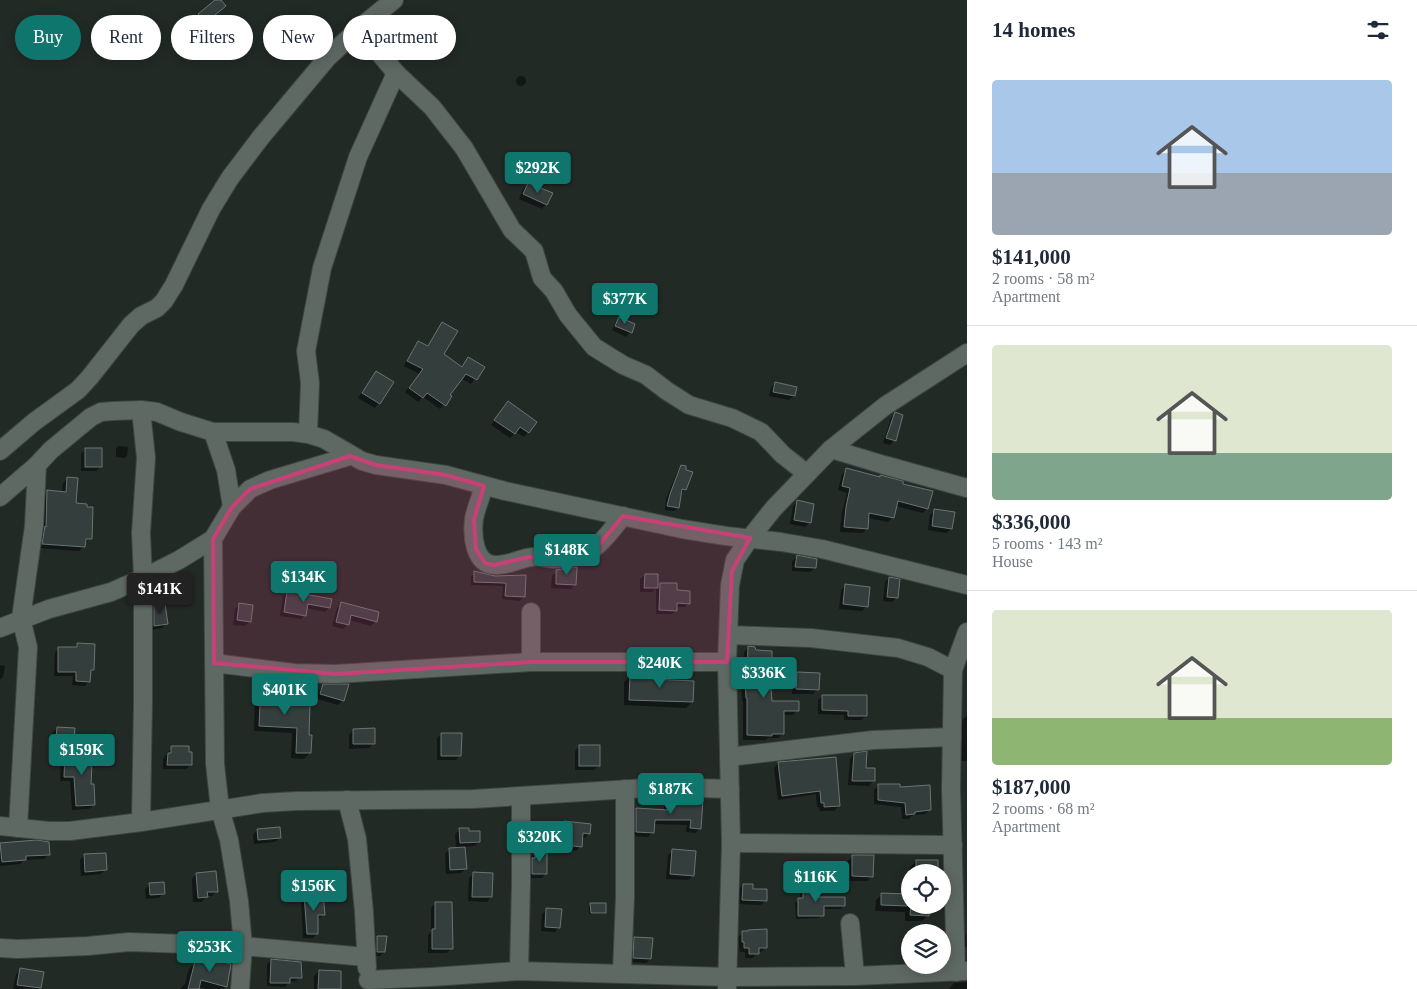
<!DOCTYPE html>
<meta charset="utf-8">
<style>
:root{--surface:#fff;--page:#f2f2f3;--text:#1f2937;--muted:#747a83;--line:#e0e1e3;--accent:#0f766e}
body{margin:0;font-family:Georgia,serif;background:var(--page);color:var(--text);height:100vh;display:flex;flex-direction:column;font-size:19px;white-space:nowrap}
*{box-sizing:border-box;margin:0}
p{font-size:16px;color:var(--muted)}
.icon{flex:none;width:28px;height:28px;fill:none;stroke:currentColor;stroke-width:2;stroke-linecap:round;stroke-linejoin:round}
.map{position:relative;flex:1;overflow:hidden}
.details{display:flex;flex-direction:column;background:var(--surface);width:450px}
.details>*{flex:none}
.hud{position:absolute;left:15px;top:15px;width:475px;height:45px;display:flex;gap:10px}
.tools{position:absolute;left:901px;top:864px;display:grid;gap:10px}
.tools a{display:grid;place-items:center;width:50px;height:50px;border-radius:50%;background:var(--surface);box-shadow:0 2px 12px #0003;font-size:25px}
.price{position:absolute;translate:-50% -42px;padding:0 11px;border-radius:5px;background:var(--accent);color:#fff;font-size:16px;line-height:32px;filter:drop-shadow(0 1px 2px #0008)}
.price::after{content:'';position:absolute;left:50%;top:30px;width:15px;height:11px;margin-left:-8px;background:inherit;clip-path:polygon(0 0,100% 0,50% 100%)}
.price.selected{background:#222;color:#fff}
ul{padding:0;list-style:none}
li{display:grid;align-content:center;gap:10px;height:265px;padding:0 25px}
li+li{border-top:1px solid var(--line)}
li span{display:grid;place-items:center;height:155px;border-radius:5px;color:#555}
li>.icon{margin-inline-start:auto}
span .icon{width:90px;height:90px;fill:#fffc;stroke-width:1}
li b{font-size:21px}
h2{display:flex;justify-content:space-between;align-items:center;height:60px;padding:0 25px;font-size:21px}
.chip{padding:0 18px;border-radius:22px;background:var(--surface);box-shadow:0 2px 12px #0003;font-size:18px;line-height:45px}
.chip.selected{background:var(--accent);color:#fff}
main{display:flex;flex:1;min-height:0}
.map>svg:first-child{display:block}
.shadow{fill:#0007}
.building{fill:#343e3d;stroke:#6a7573}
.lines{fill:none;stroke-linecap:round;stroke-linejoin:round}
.minor-casing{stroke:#3e4542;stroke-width:20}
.minor{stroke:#5f6964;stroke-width:18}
.marked{fill:#c84176;fill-opacity:0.2;stroke:#c84176;stroke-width:4;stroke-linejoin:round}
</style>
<main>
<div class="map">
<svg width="967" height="989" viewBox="0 0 967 989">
<rect width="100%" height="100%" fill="#222a26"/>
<g class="shadow">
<polygon points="217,0 219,0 219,10 200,26 194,20"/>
<circle cx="521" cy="81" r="5"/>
<polygon points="528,184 546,204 542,209 519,199 523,189"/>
<polygon points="619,319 630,332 626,337 612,330 615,323"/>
<polygon points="442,323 443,354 461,368 468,358 483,367 471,384 461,378 440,409 423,397 418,402 405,392 420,374 404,366 414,347 418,342 427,347"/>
<polygon points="376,372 393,382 375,408 358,398"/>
<polygon points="775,383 794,396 789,400 769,396 771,388"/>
<polygon points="508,403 528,432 524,437 516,432 510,438 491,425"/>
<polygon points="895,414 894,440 890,445 883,443 891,418"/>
<polygon points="118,446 128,447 127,456 125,458 116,457 116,448"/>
<polygon points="86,449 101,467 96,471 81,471 81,454"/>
<polygon points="682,466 685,490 681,493 678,508 674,511 665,510 666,499 678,470"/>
<polygon points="847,470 879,478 881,476 901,485 927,508 923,513 895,506 893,517 888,522 868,518 867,528 863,533 840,532 842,512 847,493 838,490 842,474"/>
<polygon points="68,478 75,505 90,539 84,543 84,546 79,551 38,548 43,496 47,492 62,493 63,483"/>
<polygon points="797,502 810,522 805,527 790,524 793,506"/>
<polygon points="935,510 951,529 946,533 928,530 930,515"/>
<polygon points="797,557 815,568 810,572 792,571 792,561"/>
<polygon points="557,571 575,584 571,589 551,588 552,576"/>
<polygon points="475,573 495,577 524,577 524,597 520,601 502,599 503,587 501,586 471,585 471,577"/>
<polygon points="645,575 657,575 656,588 660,584 676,592 689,603 685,607 676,607 676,610 672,614 656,614 656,588 652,592 640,592 640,579"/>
<polygon points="889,578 897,597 892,602 883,601 885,582"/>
<polygon points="846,586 867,606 862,611 839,609 841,590"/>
<polygon points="287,592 331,600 329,608 325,612 306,608 305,615 301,619 280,616 283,596"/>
<polygon points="240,604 250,621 245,626 233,625 235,609"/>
<polygon points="342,604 375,622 371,626 349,620 348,624 343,629 332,626 337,608"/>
<polygon points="154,607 167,623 162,628 150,630 150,612"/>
<polygon points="77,645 93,669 90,672 89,681 85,686 72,685 73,676 54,676 55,652 59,648 74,648"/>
<polygon points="748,648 770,668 766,673 755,673 756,690 770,702 797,710 793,715 783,715 783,734 778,738 768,738 766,740 743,740 743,702 742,702 741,683 743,682 744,652"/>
<polygon points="0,665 5,666 3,677 0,680"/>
<polygon points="797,674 818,689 813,694 792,694 793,678"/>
<polygon points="630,676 651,680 692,702 686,708 624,705 624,682"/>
<polygon points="261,685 276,704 307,736 310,753 304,759 291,758 292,733 254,731 255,690"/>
<polygon points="324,686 343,700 338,705 317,699 319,690"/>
<polygon points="823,696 866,716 861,720 844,720 844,715 818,714 818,700"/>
<polygon points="967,716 967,761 958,761 962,720"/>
<polygon points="57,728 73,740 68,745 52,744 52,733"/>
<polygon points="353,730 374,743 369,748 349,749 349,735"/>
<polygon points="441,734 460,756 456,760 437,760 437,738"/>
<polygon points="580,746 599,766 594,770 575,770 575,751"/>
<polygon points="172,747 188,754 191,765 186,769 163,769 163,759"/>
<polygon points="66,754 96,764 92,769 90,785 94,804 89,809 72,810 70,781 60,781 61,758"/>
<polygon points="854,754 873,781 869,786 848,785 850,759"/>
<polygon points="835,758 839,806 834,811 820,811 819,807 817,807 816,794 778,800 774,768 778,763"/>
<polygon points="879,785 898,788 930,810 925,814 913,815 909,819 902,819 901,807 874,804 874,790"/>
<polygon points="669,801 691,801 700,828 695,833 686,832 687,825 654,824 653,832 648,837 632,836 632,814 636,809 664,811 664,805"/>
<polygon points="564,822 589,833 585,838 581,838 581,846 576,851 561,849 562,840 542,839 542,828 547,824 563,824"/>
<polygon points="460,829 468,832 479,842 474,846 464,847 466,869 461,873 446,874 445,854 449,849 456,849 455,834"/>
<polygon points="257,830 280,838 275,842 254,844 253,835"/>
<polygon points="1,844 49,854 44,859 24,860 20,864 0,866"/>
<polygon points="673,851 693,876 688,880 666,879 668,855"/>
<polygon points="535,853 546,873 542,878 528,878 528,864"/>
<polygon points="84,855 106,869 101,874 81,876 80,860"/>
<polygon points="853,856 872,876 867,881 848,881 848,861"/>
<polygon points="916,861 937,861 937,872 910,872 910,867"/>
<polygon points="474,873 491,897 487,902 468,901 469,878"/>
<polygon points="196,874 217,891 212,896 206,896 202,902 193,902 192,879"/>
<polygon points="150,884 164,893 159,898 146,899 145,889"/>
<polygon points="743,885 752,890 766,900 761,905 738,904 738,890"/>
<polygon points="803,890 815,898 844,906 841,909 823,909 822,915 819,918 796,919 795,903 800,900 800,893"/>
<polygon points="882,894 910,896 910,905 928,905 928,915 922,921 905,921 905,912 875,911 876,900"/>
<polygon points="305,896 323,915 319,919 316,919 317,934 313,938 303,938 301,900"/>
<polygon points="435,903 451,948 447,953 428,953 428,935 431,932 431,908"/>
<polygon points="591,904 605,912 603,914 589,914 589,906"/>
<polygon points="546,910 559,927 555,932 541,931 542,914"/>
<polygon points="743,933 766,947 761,952 757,952 753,958 745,958 745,952 740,952 738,937"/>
<polygon points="966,934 967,947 962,947 962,938"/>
<polygon points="377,937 384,952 380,956 373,956 373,942"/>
<polygon points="635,938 650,959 646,963 629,962 630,943"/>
<polygon points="206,959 226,986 223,989 206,989 199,987 198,989 180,989 185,984 189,969 196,962 201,964"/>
<polygon points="271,960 300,977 296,981 289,982 285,987 267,986 267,964"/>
<polygon points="20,970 40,988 38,989 13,989 16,974"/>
<polygon points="319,971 339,989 314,989 314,976"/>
<polygon points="967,982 967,989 949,989 954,983"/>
</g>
<g class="building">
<polygon points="215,0 221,0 226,6 205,23 198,14"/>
<polygon points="528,183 553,193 547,205 523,194"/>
<polygon points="619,317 635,324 632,333 615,326"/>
<polygon points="442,322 458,331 444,354 462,367 468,357 485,367 477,380 466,374 450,395 452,396 446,406 427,393 423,398 409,388 423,369 407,361 418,341 428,346"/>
<polygon points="376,371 394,382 380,404 362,393"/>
<polygon points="775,382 797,387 795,396 773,392"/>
<polygon points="508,401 537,422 529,433 520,427 515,434 494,420"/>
<polygon points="895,412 903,415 896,441 886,438"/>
<rect x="85" y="448" width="17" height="19"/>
<polygon points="681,465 686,466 686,470 693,472 686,490 682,489 679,508 667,506 670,494"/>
<polygon points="846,468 880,477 880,475 903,481 903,484 933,491 928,509 898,501 894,518 869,513 868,529 844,527 846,507 850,488 842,486"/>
<polygon points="67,477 78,478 76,503 87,504 87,507 93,507 92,539 86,539 85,547 42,544 45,526 46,527 47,490 66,492"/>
<polygon points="797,500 814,504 811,523 794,520"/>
<polygon points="934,509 955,512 952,529 932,526"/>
<polygon points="797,555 817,559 816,568 795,567"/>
<polygon points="577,567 576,585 556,584 556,570"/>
<polygon points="474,571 495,576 526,575 525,597 505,596 506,584 505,583 474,582"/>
<polygon points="645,574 658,574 658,588 644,588"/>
<polygon points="889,577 900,579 898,598 887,597"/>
<polygon points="660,583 677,583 677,590 690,591 690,604 677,603 677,611 659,610"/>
<polygon points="845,584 870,587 868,607 843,604"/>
<polygon points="287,591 332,599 330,608 308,604 306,616 284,612"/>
<polygon points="341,602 379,612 377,622 351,615 349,625 336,622"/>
<polygon points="239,603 253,605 251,622 237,620"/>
<polygon points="165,604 168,624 154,626 154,606"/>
<polygon points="77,643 95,644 94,670 91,670 90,682 76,681 76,672 58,672 58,647 77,647"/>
<polygon points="748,646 755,647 756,650 772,651 772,669 756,668 757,688 771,688 772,701 799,701 799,711 784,711 784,734 772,734 772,736 747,735 747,698 746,698 745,677 747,677"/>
<polygon points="797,672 820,673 819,690 796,689"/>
<polygon points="630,674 652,675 652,679 694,681 693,702 629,700"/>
<polygon points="261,683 278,684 278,703 310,705 309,735 312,735 311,753 296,753 297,728 259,726"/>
<polygon points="323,684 349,684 344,701 320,694"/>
<polygon points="822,695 867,695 867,716 848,716 848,711 822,710"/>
<polygon points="57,727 75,728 74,741 56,740"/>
<polygon points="375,728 375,744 353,744 353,729"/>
<polygon points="441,733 462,733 461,756 441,756"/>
<rect x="579" y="745" width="21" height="21"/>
<polygon points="171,746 189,746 189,752 192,752 192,765 167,765 168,753 171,753"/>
<polygon points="867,751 866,768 875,768 875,781 852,781 854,753"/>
<polygon points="65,752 98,754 98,765 92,764 91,784 94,784 95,805 76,806 74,777 64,777"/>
<polygon points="836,757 840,806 824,807 824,803 821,803 820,791 782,796 778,762"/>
<polygon points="878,784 900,784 900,787 930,785 931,810 915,812 915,814 906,815 905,803 878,800"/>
<polygon points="692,799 703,799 701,829 690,828 691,820 655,820 654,833 636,832 636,808 668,810 668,800 692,800"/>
<polygon points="564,821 591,824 590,834 583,833 582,847 565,845 566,835 546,835 546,823 564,823"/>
<polygon points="280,827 281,838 258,840 257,829"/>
<polygon points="459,828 469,828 469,831 480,831 480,842 460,843"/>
<polygon points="37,840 49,842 50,855 26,856 26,860 2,862 0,843"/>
<polygon points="465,847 467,869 450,870 449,848"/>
<polygon points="672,849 696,851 694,876 670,874"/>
<polygon points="535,852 547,852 547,874 532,874 532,858 535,858"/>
<polygon points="106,853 107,870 85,872 84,854"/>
<polygon points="852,855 874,855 873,877 852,876"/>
<rect x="916" y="860" width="22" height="12"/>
<polygon points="216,871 218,892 207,892 208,897 198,898 196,873"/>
<polygon points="473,872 493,873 492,897 472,897"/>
<polygon points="164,882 165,894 150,895 149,883"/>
<polygon points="743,884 753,884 753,889 767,889 767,901 742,900"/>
<polygon points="803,888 816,888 816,897 845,897 845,906 824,906 824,916 798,916 798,898 803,898"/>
<polygon points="323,893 325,915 318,915 318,934 307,934 304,895"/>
<polygon points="881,893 908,894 907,906 881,905"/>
<polygon points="435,902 452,902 453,949 432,949 432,929 435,929"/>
<polygon points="590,903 606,903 606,913 591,913"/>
<polygon points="911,905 930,905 929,916 910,915"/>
<polygon points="546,908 562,909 560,928 545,927"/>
<polygon points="767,929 767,948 759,948 759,954 749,954 749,948 744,948 744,942 742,942 742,931 748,931 748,930"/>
<polygon points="377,936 387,936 385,952 377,952"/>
<polygon points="634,937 653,938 651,959 633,958"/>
<polygon points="206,957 231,964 227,987 201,980 199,989 188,989 195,961 204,963"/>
<polygon points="271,959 301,962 302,978 290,978 290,983 270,983"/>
<polygon points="20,968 44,972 41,988 17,985"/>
<polygon points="319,970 341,971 341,989 318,989"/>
</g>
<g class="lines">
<g class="minor-casing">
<g id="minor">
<polyline points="363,25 381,55 396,73 432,107 464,148 512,230 534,251 542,278 554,291 568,315 594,347 623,365 646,375 667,391 689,405 732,418 761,432 783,455 806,473"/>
<polyline points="213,432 226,470 232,507"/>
<polyline points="308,434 310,383 306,351 322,268 358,157 396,73"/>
<polyline points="831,449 884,465 967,488"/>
<polyline points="0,451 34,422 78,390 90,377 131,325 141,316 157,308 164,301 174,285 211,209 230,178 261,137 328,57 363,25 394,0"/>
<path d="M484 486C481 497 476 508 474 519 472 535 474 565 495 565 509 566 520 558 532 557 541 556 550 560 559 559 594 558 603 540 623 516"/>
<polyline points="0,497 37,465 51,450 91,417 101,412 113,411 141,410 157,412 181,422 213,432 293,432 308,434 324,439 362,461 376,465 446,475 505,491 682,529 726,536 781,542 822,549 967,585"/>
<polyline points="213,539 215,764 220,809 229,840 239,901 243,946 240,989"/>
<polyline points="531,612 531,662"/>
<polyline points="0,628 49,609 111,592 143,578 179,560 213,539 232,507 250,489 270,480 350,456"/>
<polyline points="729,635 811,638 898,648 928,657 953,670"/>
<polyline points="214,663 294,673 336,674 531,662 727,662"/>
<polyline points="729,757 873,740 952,737"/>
<polyline points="347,800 357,839 364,912 367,968"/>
<polyline points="141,822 143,701 143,578 141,533 146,458 141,410"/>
<polyline points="0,826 49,831 70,831 141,822 263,803 296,801 473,799 662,787 730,789"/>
<polyline points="18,828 28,647 21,618 34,526 37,465"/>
<polyline points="731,843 953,845"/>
<polyline points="850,923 855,976"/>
<polyline points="0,948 18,949 88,946 129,942 243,946 366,957"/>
<polyline points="519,971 521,883 521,796"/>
<polyline points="622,972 625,897 625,789"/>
<polyline points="956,972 951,789 953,670 967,632"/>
<polyline points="368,980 432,977 519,971 728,977 855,976 967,971"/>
<polyline points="727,989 731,843 727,662 730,585 735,560 750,538 774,508 831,449 885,406 967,353"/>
</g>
</g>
<use href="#minor" class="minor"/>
</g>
<path class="marked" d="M350 456 376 465 446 475 484 486 474 520 476 549 485 563 494 565 529 557 560 559 584 554 596 548 623 516 750 538 732 571 727 662H531L336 674 214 663 213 539 232 507 250 489Z"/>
</svg>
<div class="tools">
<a><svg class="icon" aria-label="locate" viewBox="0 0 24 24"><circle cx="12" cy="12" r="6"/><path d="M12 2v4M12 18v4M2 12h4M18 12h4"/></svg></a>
<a><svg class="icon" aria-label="layers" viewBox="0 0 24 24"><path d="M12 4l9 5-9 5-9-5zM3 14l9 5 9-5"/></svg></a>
</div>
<b class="price" style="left:538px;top:194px">$292K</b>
<b class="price" style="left:625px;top:325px">$377K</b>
<b class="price" style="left:567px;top:576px">$148K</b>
<b class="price" style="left:304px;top:603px">$134K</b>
<b class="price selected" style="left:160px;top:615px">$141K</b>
<b class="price" style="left:660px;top:689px">$240K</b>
<b class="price" style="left:764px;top:699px">$336K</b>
<b class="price" style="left:285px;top:716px">$401K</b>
<b class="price" style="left:82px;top:776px">$159K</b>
<b class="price" style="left:671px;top:815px">$187K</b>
<b class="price" style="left:540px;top:863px">$320K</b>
<b class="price" style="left:816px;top:903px">$116K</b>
<b class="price" style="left:314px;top:912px">$156K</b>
<b class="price" style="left:210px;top:973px">$253K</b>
<div class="hud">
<a class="chip selected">Buy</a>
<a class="chip">Rent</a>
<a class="chip">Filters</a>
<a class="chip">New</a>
<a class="chip">Apartment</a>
</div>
</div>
<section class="details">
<h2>14 homes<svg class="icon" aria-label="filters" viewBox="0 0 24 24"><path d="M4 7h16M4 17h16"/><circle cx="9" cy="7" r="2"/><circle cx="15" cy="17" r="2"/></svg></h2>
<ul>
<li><span style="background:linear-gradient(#a9c7e8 60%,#9aa5b1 0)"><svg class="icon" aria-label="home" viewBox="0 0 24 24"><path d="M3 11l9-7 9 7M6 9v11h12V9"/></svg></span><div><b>$141,000</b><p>2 rooms · 58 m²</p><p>Apartment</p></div></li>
<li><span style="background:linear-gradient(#dfe7d0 70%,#7fa58c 0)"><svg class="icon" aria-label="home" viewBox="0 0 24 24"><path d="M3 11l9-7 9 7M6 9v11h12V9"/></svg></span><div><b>$336,000</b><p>5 rooms · 143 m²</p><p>House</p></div></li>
<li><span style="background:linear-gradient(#dfe7d0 70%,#8fb573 0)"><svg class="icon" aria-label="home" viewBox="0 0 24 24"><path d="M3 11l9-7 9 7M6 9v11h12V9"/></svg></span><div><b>$187,000</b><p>2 rooms · 68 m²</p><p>Apartment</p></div></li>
</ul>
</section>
</main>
